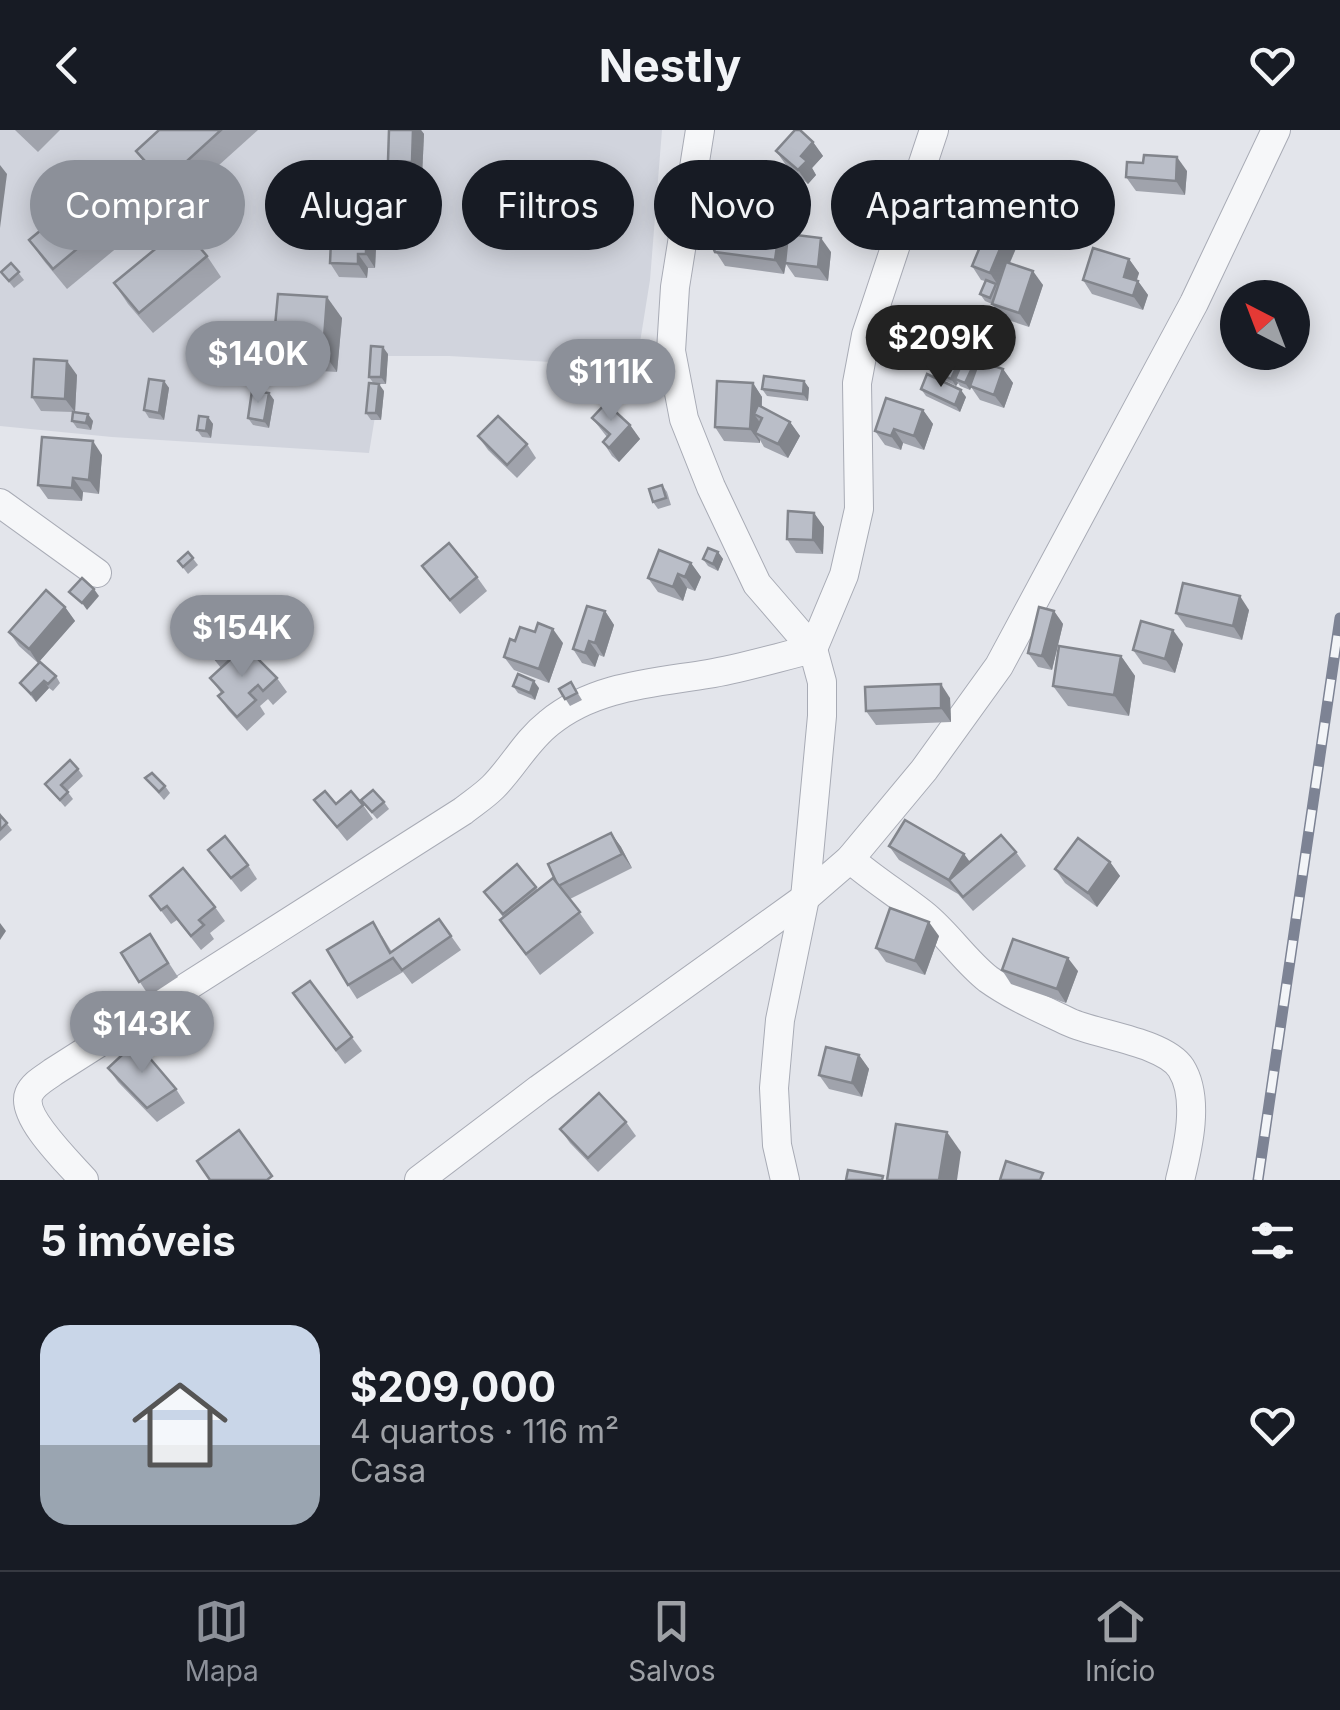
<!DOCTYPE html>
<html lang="pt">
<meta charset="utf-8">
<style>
:root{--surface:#171b24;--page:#242831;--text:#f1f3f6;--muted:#9ea1a6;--line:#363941;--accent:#8c9099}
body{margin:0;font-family:Inter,sans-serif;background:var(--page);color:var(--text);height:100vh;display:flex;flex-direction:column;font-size:38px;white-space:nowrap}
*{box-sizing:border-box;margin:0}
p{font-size:32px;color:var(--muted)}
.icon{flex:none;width:55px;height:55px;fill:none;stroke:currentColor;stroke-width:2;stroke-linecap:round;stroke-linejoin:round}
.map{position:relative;height:1050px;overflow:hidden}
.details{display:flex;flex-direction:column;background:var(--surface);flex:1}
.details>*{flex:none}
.guide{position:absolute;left:30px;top:30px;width:1280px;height:90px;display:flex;gap:20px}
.needle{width:65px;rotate:318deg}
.tools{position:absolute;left:1220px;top:150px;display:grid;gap:20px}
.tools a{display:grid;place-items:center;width:90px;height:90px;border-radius:50%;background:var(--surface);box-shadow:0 5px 25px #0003;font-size:50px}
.price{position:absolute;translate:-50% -85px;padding:0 22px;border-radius:35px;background:var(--accent);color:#fff;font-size:32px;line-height:65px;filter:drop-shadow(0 2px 5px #0008)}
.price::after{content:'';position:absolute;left:50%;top:60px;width:30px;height:22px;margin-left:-15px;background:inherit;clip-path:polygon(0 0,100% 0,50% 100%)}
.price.active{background:#222;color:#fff}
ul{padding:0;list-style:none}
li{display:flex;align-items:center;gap:30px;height:250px;padding:0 40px}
li span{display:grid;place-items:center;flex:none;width:280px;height:200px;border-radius:30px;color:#555}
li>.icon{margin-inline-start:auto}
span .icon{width:120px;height:120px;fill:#fffc;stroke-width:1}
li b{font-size:42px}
h2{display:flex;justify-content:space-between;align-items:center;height:120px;padding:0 40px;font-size:42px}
.chip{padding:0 35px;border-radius:45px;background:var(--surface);box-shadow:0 5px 25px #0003;font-size:35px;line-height:90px}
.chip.active{background:var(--accent);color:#fff}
header{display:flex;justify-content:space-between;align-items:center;height:130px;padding:0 40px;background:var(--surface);font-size:45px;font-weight:700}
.menu{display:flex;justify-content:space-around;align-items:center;height:140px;border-top:2px solid var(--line);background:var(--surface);font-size:28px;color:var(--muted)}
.menu a{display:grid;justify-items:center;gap:5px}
.menu .active{color:var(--accent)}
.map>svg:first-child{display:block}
.built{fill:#d1d4dd}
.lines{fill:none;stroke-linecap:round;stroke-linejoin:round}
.minor-casing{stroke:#a8abb5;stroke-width:30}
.minor{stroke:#f6f7f9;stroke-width:28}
.rail-casing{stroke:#7d8394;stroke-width:11}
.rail{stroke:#f3f5f8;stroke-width:8;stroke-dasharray:22;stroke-linecap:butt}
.wall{fill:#a0a3ac}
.shaded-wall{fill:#82858c}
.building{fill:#babec8;stroke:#82858c;stroke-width:2.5}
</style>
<header><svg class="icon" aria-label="back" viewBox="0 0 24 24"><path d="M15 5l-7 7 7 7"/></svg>Nestly<svg class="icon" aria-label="heart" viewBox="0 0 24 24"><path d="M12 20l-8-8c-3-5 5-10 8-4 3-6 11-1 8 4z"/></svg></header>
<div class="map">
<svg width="1340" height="1050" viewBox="0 0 1340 1050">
<rect width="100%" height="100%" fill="#e3e5eb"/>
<polygon class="built" points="0,0 662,0 650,150 636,237 449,226 385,226 369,323 112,307 0,296"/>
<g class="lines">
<g class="minor-casing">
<g id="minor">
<polyline points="700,0 675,157 671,221 684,289 711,357 757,454 813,519 822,552 822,586 805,768 780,890 774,958 777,1015 785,1050"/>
<polyline points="0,373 97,443"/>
<path d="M850 729C873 749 899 765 923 784 947 803 964 830 988 849 1013 867 1042 879 1069 892 1097 905 1164 912 1181 938 1200 968 1188 1018 1180 1050"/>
<path d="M84 1050C69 1033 20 986 29 964 33 954 45 948 53 942L463 681C473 673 484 666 493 657 513 637 526 611 549 593 594 556 653 553 708 544 744 538 779 527 813 519L844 445 859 379 857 253 866 205 934 0"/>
<polyline points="419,1050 539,959 805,768 850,729 924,640 999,536 1194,173 1276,0"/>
</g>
</g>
<use href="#minor" class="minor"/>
<g class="rail-casing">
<polyline id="rail" points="1258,1050 1340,488"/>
</g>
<use href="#rail" class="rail"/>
</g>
<g class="wall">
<polygon points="15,0 60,0 38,22"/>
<polygon points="159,0 258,0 178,72 150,41 136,21"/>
<polygon points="389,0 421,0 424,4 422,46 397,45 388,31"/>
<polygon points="813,12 823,26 812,38 816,45 808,54 786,35 776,21"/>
<polygon points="1187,41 1185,65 1136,61 1126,47"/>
<polygon points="145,62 159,83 67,159 44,131 29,110"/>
<polygon points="916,76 936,78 933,87 921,83"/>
<polygon points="687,102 779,102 787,114 831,122 828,151 795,147 786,134 784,144 725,136 714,119 697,116"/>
<polygon points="369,104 369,107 376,118 375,138 368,138 367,148 339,147 330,133"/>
<polygon points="1020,109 1010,133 1043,155 1029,197 1002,188 992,174 985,171 980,164 985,151 981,150 972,136"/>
<polygon points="207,126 221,147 153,203 128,174 114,153"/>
<polygon points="1129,129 1139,143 1137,150 1148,165 1143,180 1092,164 1083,150"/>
<polygon points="11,133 24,150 14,158 1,142"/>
<polygon points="935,187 944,201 927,239 896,225 886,211"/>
<polygon points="342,188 337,242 288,239 273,218"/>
<polygon points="388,224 386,254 374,254 369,247"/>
<polygon points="962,225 967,233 973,236 976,240 1003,239 1013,253 1004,278 980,270 971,257 970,260 960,256 958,253 956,256 944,250 939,243"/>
<polygon points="77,245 75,282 93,291 91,300 77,298 72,291 73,282 41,281 32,267"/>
<polygon points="164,251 169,258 164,290 149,288 144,280"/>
<polygon points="804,251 809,258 808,271 767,266 762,259"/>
<polygon points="753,253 762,267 762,278 790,292 800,306 788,328 764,317 760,310 760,313 724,311 715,297"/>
<polygon points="921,259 966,267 960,282 926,266"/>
<polygon points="384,261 381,290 371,290 366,283"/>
<polygon points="269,263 274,270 269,298 253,295 248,288"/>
<polygon points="923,280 933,294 924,320 903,313 901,320 885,315 875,301"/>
<polygon points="208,287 213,294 211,308 202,307 197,300"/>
<polygon points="592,288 630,295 640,309 619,332 612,326 603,312 607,307"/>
<polygon points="478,306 527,314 536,328 517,348 488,320"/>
<polygon points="102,325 99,364 83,362 82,371 48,369 38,355"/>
<polygon points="662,355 667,362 671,375 658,379 653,372"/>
<polygon points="814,383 824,397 823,424 796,423 787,409"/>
<polygon points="188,422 198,435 188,444 178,431"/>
<polygon points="718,422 723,429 718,441 708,436 703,429"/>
<polygon points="691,433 701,447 695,461 687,458 683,471 658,462 648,448"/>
<polygon points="422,436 477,447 487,461 460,484"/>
<polygon points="65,477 75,491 38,533 19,516 9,502"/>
<polygon points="1249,480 1242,510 1186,497 1176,483"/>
<polygon points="605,481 614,495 604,527 599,525 595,537 582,533 573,519"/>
<polygon points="1054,481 1063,494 1052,540 1038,537 1028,523"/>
<polygon points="254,500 264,514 252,523 277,548 287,562 273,575 268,569 260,576 265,584 247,601 228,580 218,566 221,563 210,548 221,538 197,508"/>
<polygon points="515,511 563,513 549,553 514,540 504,527"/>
<polygon points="1183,514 1175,543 1143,534 1133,520"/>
<polygon points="1121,526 1135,546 1129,586 1068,576 1053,556"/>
<polygon points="56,546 60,553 53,561 49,558 36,572 20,553"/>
<polygon points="571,552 582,570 570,576 559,559"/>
<polygon points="513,556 539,558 535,570 518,563"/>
<polygon points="950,568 951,592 876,595 866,581"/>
<polygon points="78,639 83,646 67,661 73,669 65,677 45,654"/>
<polygon points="145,648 165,656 170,663 164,670"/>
<polygon points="314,670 336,674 363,675 373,689 347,711"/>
<polygon points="361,670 384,672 389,679 377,689"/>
<polygon points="0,685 12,700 0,711"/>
<polygon points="611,703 621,717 632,738 570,769 594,803 540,845 500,790 503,787 484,762 517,734 538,760"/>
<polygon points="889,716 964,724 970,732 1016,722 1026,736 973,781 958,764 899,730"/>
<polygon points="208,720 248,735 257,749 241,762"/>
<polygon points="1110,732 1120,746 1097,777 1065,753 1055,739"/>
<polygon points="150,766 215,777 225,791 210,803 214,809 201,820 177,790 171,794"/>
<polygon points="439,789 461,820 412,854 403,842 357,869 348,855 382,806 392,822"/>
<polygon points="150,804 178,847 149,866 121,823"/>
<polygon points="939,806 925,845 886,832 876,818"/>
<polygon points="1002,840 1078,841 1066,873 1011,854"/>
<polygon points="310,851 362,921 345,934 293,863"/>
<polygon points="859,925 869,939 862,967 829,959 819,945"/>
<polygon points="108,938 176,959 185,973 157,992 118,952"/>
<polygon points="626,992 636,1006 598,1042 570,1013 560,999"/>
</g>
<g class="shaded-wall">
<polygon points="413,0 421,0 424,4 422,46 412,32"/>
<polygon points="813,12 823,26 812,38 816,45 808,54 798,40 801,26"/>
<polygon points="1177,27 1187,41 1185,65 1176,51"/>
<polygon points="0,35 7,44 0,98"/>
<polygon points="931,70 936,78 933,87 928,80"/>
<polygon points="359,90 376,118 375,138 366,124 359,103"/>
<polygon points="1010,95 1020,109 999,157 990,143"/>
<polygon points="779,102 789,116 784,144 775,130"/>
<polygon points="821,108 831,122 828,151 818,137"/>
<polygon points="358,124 368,138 367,148 358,134"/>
<polygon points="1129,129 1139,143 1133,160 1124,147"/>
<polygon points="1033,141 1043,155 1029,197 1019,183"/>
<polygon points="1138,151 1148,165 1143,180 1133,166"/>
<polygon points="327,167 342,188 337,242 323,222"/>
<polygon points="935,187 944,201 927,239 917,225"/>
<polygon points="383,217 388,224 386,254 381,247"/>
<polygon points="962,225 967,232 959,251 955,249 958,253 956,256 951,249"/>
<polygon points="67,231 77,245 75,282 65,269"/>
<polygon points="973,236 978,243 970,260 965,253"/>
<polygon points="1003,239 1013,253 1004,278 994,265"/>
<polygon points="164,251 169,258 164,290 159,283"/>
<polygon points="804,251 809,258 808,271 803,264"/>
<polygon points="753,253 762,267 761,288 754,284 761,294 755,303 760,310 760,313 750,299"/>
<polygon points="379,254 384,261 381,290 376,283"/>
<polygon points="961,260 966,267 960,282 955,275"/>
<polygon points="269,263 274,270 269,298 264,291"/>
<polygon points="923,280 933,294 924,320 914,306"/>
<polygon points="88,284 93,291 91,300 86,293"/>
<polygon points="208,287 213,294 211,308 206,301"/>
<polygon points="790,292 800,306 788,328 778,314"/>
<polygon points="630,295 640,309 619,332 609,318"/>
<polygon points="894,299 903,313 901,320 891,306"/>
<polygon points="93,311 102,325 99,364 89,350"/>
<polygon points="73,348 83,362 82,371 72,358"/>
<polygon points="814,383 824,397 823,424 813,410"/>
<polygon points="718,422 723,429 718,441 713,434"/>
<polygon points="691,433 701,447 695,461 685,447"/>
<polygon points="678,444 687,458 683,471 673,457"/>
<polygon points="94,459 99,466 87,480 82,473"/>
<polygon points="1240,466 1249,480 1242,510 1233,496"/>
<polygon points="65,477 75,491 38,533 29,519"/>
<polygon points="605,481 614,495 604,527 595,513"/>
<polygon points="1054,481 1063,494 1052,540 1042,526"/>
<polygon points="553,499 563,513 549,553 539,539"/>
<polygon points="1173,500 1183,514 1175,543 1165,529"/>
<polygon points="589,511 599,525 595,537 585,523"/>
<polygon points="1121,526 1135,546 1129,586 1114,565"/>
<polygon points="44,551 49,558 36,572 31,564"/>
<polygon points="534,551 539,558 535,570 530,563"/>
<polygon points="941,554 950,568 951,592 941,578"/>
<polygon points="611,703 621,717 632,738 622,724"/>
<polygon points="964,724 974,738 949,750"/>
<polygon points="1110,732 1120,746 1097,777 1088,763"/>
<polygon points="929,792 939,806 925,845 915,831"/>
<polygon points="0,793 6,801 0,810"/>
<polygon points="1068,828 1078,841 1066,873 1057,859"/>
<polygon points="859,925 869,939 862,967 852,953"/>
<polygon points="947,1002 961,1022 957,1050 939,1050"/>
</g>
<g class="building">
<polygon points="159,0 221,0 164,52 136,21"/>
<polygon points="389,0 413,0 412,32 388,31"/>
<polygon points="795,0 800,0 813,12 801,26 807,31 798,40 776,21"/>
<polygon points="1144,25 1177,27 1176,51 1126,47 1127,32 1143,33"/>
<polygon points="121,34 145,62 53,139 29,110"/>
<polygon points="919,66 931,70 928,80 916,76"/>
<polygon points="690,88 779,102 775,130 715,122 708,106 687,102"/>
<polygon points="992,88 1010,95 990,143 972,136"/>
<polygon points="332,89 359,90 359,103 366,104 366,124 358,124 358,134 330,133"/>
<polygon points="182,97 207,126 139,183 114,153"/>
<polygon points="788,104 821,108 818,137 785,133"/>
<polygon points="1093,118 1129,129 1124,147 1138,151 1133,166 1083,150"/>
<polygon points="1006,132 1033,141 1019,183 992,174"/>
<polygon points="11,133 19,142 9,151 1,142"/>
<polygon points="986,150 996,154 990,168 980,164"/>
<polygon points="278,164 327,167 323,222 273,218"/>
<polygon points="913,177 935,187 917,225 886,211 898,185 908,189"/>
<polygon points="371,216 383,217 381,247 369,247"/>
<polygon points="950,220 962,225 951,249 939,243"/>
<polygon points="34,229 67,231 65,269 32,267"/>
<polygon points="963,231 973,236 965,253 955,249"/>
<polygon points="979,231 1003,239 994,265 970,256"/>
<polygon points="927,244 961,260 955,275 921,259"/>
<polygon points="764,246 804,251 803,264 762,259"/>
<polygon points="149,249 164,251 159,283 144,280"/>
<polygon points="717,251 753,253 750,299 715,297"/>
<polygon points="369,253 379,254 376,283 366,283"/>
<polygon points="252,261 269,263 264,291 248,288"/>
<polygon points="886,268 923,280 914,306 894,299 891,306 875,301"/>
<polygon points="606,273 630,295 609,318 603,312 610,304 592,288"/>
<polygon points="758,275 790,292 778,314 755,303 762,288 754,284"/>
<polygon points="73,282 88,284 86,293 72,291"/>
<polygon points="199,286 208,287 206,301 197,300"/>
<polygon points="498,286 527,314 507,335 478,306"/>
<polygon points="42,307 93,311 89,350 73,348 72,358 38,355"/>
<polygon points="662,355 666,368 653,372 649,359"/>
<polygon points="788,381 814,383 813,410 787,409"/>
<polygon points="449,413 477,447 450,470 422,436"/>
<polygon points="708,418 718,422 713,434 703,429"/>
<polygon points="659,420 691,433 685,447 678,444 673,457 648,448"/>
<polygon points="188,422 193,428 183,437 178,431"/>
<polygon points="82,448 94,459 82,473 69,462"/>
<polygon points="1183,453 1240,466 1233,496 1176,483"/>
<polygon points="46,460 65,477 29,519 9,502"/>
<polygon points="228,471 254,500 216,529 197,508 217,490 212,486"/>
<polygon points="587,476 605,481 595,513 589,511 585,523 573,519"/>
<polygon points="1039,477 1054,481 1042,526 1028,523"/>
<polygon points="1141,491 1173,500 1165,529 1133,520"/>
<polygon points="538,493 553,499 539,539 504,527 510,509 515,511 520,497 535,502"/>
<polygon points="245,516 277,548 263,561 258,555 249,563 256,570 237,587 218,566 223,562 210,548"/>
<polygon points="1059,516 1121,526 1114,565 1053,556"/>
<polygon points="40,532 56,546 48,554 44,551 31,564 20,553"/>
<polygon points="518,544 534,551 530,563 513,556"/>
<polygon points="571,552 577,563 565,569 559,559"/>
<polygon points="941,554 941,578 866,581 865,557"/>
<polygon points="70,630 78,639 61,655 68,662 60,670 45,654"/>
<polygon points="152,643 165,656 159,662 145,648"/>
<polygon points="373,660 384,672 372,682 361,670"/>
<polygon points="325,661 336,674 351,661 363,675 337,697 314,670"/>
<polygon points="0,685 7,693 0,700"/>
<polygon points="905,690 964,724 949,750 889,716"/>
<polygon points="611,703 622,724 558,756 548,734"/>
<polygon points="1001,705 1016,722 963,767 949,750"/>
<polygon points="225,706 248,735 231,748 208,720"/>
<polygon points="1078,708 1110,732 1088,763 1055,739"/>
<polygon points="517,734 536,757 503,784 484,762"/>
<polygon points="183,738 215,777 199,790 204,795 191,806 167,776 161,780 150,766"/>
<polygon points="553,748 580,782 526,824 500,790"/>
<polygon points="890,778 929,792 915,831 876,818"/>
<polygon points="439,789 451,806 402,840 393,828 348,855 327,820 373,792 390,823"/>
<polygon points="150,804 168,833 139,852 121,823"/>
<polygon points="1013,809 1068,828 1057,859 1002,840"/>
<polygon points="310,851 352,907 336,920 293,863"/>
<polygon points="136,912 176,959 147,978 108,938"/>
<polygon points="826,917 859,925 852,953 819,945"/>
<polygon points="599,963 626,992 588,1028 560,999"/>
<polygon points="896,994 947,1002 939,1050 887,1050"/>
<polygon points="239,1000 272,1046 267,1050 210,1050 197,1031"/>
<polygon points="1006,1031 1043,1043 1040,1050 1000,1050"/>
<polygon points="848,1040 883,1046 882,1050 846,1050"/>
</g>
</svg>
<div class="tools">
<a><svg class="needle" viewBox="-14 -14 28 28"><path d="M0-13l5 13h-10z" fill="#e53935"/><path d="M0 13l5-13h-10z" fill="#9ea1a6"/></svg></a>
</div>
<b class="price active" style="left:941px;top:260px">$209K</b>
<b class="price" style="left:258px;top:276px">$140K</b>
<b class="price" style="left:611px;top:294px">$111K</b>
<b class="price" style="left:242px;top:550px">$154K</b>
<b class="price" style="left:142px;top:946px">$143K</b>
<div class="guide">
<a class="chip active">Comprar</a>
<a class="chip">Alugar</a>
<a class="chip">Filtros</a>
<a class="chip">Novo</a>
<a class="chip">Apartamento</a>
</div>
</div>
<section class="details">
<h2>5 imóveis<svg class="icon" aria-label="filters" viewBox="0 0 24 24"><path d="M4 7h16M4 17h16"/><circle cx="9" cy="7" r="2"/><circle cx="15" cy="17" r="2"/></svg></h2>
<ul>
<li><span style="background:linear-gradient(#c9d6e8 60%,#9aa5b1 0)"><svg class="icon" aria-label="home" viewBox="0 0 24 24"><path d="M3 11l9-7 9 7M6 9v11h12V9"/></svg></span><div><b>$209,000</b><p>4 quartos · 116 m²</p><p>Casa</p></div><svg class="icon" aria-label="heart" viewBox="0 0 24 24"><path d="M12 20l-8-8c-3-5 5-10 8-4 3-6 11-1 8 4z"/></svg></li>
</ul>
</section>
<nav class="menu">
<a class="active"><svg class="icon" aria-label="map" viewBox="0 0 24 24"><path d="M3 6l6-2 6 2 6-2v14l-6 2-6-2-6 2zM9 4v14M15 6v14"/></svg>Mapa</a>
<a><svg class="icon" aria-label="saved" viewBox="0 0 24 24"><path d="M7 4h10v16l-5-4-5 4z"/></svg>Salvos</a>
<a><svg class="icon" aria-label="home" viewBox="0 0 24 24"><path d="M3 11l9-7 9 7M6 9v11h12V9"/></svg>Início</a>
</nav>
